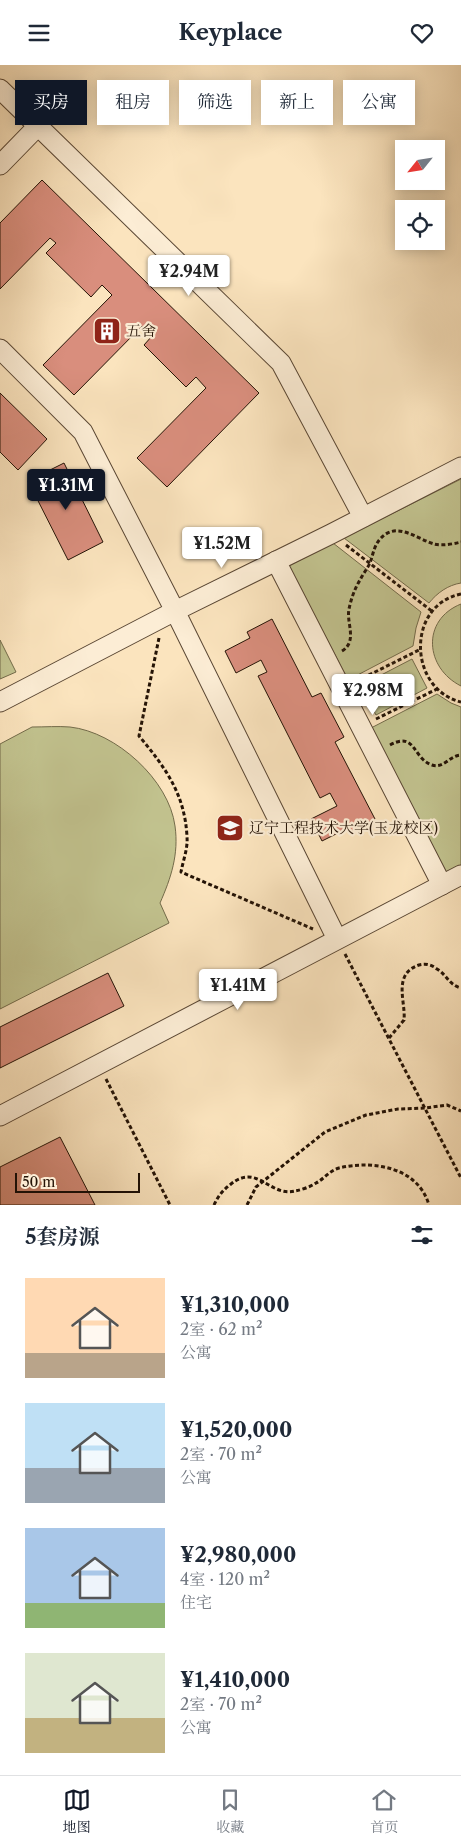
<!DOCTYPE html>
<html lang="zh">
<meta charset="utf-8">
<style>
:root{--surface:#fff;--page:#f6f6f7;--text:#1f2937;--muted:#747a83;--line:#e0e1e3;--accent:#111827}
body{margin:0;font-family:"Libre Caslon Text","Noto Serif SC",serif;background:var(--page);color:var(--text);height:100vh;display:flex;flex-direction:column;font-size:19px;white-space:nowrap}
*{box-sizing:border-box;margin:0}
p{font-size:16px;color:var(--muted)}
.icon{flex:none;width:28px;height:28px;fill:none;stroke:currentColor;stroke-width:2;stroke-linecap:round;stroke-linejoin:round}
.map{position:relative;height:1140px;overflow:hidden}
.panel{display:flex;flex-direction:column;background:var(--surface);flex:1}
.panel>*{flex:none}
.top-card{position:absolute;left:15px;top:15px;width:431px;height:45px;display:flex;gap:10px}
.needle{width:32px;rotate:240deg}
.buttons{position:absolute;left:395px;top:75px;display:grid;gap:10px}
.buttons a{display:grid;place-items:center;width:50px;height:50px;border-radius:0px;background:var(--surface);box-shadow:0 2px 12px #0003;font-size:25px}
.scale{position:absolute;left:15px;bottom:12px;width:125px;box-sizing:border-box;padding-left:5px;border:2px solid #241306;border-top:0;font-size:14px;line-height:18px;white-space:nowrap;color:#241306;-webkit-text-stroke:4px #fcedd5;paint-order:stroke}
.price{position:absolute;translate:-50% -42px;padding:0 11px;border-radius:5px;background:#fff;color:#222;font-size:16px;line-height:32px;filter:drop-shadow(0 1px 2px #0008)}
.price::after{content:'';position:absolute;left:50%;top:30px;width:15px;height:11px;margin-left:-8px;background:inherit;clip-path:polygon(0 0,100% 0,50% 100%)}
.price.current{background:var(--accent);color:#fff}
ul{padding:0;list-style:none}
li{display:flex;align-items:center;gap:15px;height:125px;padding:0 25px}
li span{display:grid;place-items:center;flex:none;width:140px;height:100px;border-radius:0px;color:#555}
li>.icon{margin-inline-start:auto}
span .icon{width:60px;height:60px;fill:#fffc;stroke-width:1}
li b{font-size:21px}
h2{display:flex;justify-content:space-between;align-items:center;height:60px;padding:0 25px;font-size:21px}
.chip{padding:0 18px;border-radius:0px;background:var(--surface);box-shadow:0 2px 12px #0003;font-size:18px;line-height:45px}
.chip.current{background:var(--accent);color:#fff}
header{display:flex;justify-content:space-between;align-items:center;height:65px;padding:0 25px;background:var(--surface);font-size:22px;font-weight:700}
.dock{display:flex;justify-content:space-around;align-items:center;height:70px;border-top:1px solid var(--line);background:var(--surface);font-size:14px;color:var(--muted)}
.dock a{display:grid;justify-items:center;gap:2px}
.dock .current{color:var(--accent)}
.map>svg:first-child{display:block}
.green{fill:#c2c38f;stroke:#736b4a}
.building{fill:#d98e7d;stroke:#241306}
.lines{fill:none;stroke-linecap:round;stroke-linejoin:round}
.minor-casing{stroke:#5a4734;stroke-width:21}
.path{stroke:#241306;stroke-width:3;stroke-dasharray:4 2.5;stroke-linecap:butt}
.minor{stroke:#fcedd5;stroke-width:19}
.labels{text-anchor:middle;stroke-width:4.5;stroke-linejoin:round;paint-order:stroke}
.poi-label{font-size:15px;fill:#241306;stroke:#fcedd5;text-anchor:start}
</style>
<header><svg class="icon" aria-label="menu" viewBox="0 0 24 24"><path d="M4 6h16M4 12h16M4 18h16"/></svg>Keyplace<svg class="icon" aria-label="heart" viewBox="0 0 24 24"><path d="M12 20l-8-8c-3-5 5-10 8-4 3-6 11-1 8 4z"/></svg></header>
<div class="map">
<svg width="461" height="1140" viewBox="0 0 461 1140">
<rect width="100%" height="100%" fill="#fbe4be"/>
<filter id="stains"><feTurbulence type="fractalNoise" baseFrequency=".004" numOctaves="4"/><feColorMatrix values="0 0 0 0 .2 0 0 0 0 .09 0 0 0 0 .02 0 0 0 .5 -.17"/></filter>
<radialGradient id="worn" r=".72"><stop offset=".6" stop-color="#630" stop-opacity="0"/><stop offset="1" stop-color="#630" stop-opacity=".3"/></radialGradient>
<g class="green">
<path d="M461 414V518C448 520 437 528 429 538L344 473Z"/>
<polygon points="333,478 421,547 416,563 413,581 348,615 289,501"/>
<path d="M461 539V621C425 603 421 555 461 539Z"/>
<polygon points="0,575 16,607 0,614"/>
<polygon points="412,594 427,623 376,650 360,621"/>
<polygon points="437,629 451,638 461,642 461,802 447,809 371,663"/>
<path d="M32 662C45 662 58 661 70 662 116 667 169 715 175 761 179 789 171 813 160 838L169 858 0 944V679Z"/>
</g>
<g class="building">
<polygon points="42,115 259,328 167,422 137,393 206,323 196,312 186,322 144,280 152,271 142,261 74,330 43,300 112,230 102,220 91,232 46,188 56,178 50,173 0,224 0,158"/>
<polygon points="0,328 47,374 18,405 0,387"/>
<polygon points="64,398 103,477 68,495 28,416"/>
<polygon points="272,554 312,632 321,628 344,672 335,677 375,754 350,767 348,763 322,776 311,754 337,741 330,728 320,733 258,611 267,607 261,595 236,608 225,586 250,573 247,567"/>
<polygon points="108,908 124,941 0,1003 0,962"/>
<polygon points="60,1072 95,1140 0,1140 0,1102"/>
</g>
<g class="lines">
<g class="minor-casing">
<g id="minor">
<polyline points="0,24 281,298 363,452"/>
<polyline points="0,100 38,61"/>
<polyline points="0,284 83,367 175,546 337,874"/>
<polyline points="276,496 442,820"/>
<polyline points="0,637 175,546 331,469 461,402"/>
<polyline points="0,1051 461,810"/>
</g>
</g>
<g class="path">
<polyline points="346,480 433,547"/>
<path d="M461 529C406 540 408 624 461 637"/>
<path d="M159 573 139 671C165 702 185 729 187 772 188 783 183 796 181 807L313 864"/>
<path d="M342 586C358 576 346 558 349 544 351 534 355 523 360 515 363 509 367 504 370 498 373 490 374 480 381 473 397 456 417 474 434 479 442 481 453 479 461 477"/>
<polyline points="357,616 419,585"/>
<polyline points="376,654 437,624"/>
<path d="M390 680C416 666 412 693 432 700 444 704 450 690 461 690"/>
<polyline points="345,889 461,1113"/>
<path d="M389 973 404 955C406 937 392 909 419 900 426 898 432 900 437 904 447 910 449 920 461 923"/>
<polyline points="106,1014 170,1140"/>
<path d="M214 1140C218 1131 223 1125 231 1119 258 1098 269 1132 295 1126 301 1125 310 1122 316 1118 324 1114 329 1106 339 1103 373 1095 418 1102 429 1140"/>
<polyline points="247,1140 256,1122 325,1067 366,1050 398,1044 425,1043 447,1040 461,1046"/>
</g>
<use href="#minor" class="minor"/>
</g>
<defs>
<g id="building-square" transform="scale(1.4375)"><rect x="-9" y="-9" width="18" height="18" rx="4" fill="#8f2418" stroke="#fcedd5"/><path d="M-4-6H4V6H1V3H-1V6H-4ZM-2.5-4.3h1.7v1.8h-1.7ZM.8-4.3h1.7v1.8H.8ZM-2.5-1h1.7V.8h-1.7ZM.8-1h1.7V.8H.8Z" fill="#fff"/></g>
<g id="university-square" transform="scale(1.4375)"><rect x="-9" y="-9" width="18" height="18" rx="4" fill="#8f2418" stroke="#fcedd5"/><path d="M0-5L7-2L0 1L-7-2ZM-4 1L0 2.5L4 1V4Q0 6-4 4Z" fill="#fff"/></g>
</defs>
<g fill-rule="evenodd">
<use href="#building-square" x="107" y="266"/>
<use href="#university-square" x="230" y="763"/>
</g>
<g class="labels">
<g class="poi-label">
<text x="126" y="271">五舍</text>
<text x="249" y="768">辽宁工程技术大学(玉龙校区)</text>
</g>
</g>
<rect width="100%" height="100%" filter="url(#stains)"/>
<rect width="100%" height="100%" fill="url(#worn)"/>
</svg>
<div class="buttons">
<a><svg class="needle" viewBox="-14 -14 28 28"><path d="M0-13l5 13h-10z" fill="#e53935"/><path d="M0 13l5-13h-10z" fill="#747a83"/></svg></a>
<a><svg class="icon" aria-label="locate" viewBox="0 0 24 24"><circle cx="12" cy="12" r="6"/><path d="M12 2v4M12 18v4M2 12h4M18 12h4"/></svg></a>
</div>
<div class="scale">50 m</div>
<b class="price" style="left:189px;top:232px">¥2.94M</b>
<b class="price current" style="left:66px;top:446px">¥1.31M</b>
<b class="price" style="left:222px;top:504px">¥1.52M</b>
<b class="price" style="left:373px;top:651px">¥2.98M</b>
<b class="price" style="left:238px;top:946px">¥1.41M</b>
<div class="top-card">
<a class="chip current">买房</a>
<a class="chip">租房</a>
<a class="chip">筛选</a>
<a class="chip">新上</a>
<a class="chip">公寓</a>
</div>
</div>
<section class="panel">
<h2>5套房源<svg class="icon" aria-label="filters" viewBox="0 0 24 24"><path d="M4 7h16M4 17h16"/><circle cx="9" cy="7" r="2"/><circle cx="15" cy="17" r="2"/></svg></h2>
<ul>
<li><span style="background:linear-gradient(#ffd9b3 75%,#b9a48a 0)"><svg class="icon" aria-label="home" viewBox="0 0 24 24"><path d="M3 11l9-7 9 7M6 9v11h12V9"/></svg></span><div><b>¥1,310,000</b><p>2室 · 62 m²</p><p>公寓</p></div></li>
<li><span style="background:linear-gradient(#bfe0f5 65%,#9aa5b1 0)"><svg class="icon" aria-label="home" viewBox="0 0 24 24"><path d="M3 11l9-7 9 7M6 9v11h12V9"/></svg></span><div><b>¥1,520,000</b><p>2室 · 70 m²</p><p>公寓</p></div></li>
<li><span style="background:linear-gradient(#a9c7e8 75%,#8fb573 0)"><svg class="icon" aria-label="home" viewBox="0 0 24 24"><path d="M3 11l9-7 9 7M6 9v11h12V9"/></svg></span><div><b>¥2,980,000</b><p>4室 · 120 m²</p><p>住宅</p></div></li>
<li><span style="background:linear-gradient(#dfe7d0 65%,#c2b280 0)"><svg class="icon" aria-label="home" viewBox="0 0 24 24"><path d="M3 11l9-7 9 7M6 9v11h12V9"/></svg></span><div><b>¥1,410,000</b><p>2室 · 70 m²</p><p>公寓</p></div></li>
</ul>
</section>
<nav class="dock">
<a class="current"><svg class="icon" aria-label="map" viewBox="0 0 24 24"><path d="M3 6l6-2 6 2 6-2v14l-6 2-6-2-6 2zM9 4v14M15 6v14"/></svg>地图</a>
<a><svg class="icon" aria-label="saved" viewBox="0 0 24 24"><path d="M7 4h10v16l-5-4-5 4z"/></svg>收藏</a>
<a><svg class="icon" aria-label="home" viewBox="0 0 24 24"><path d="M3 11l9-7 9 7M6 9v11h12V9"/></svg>首页</a>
</nav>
